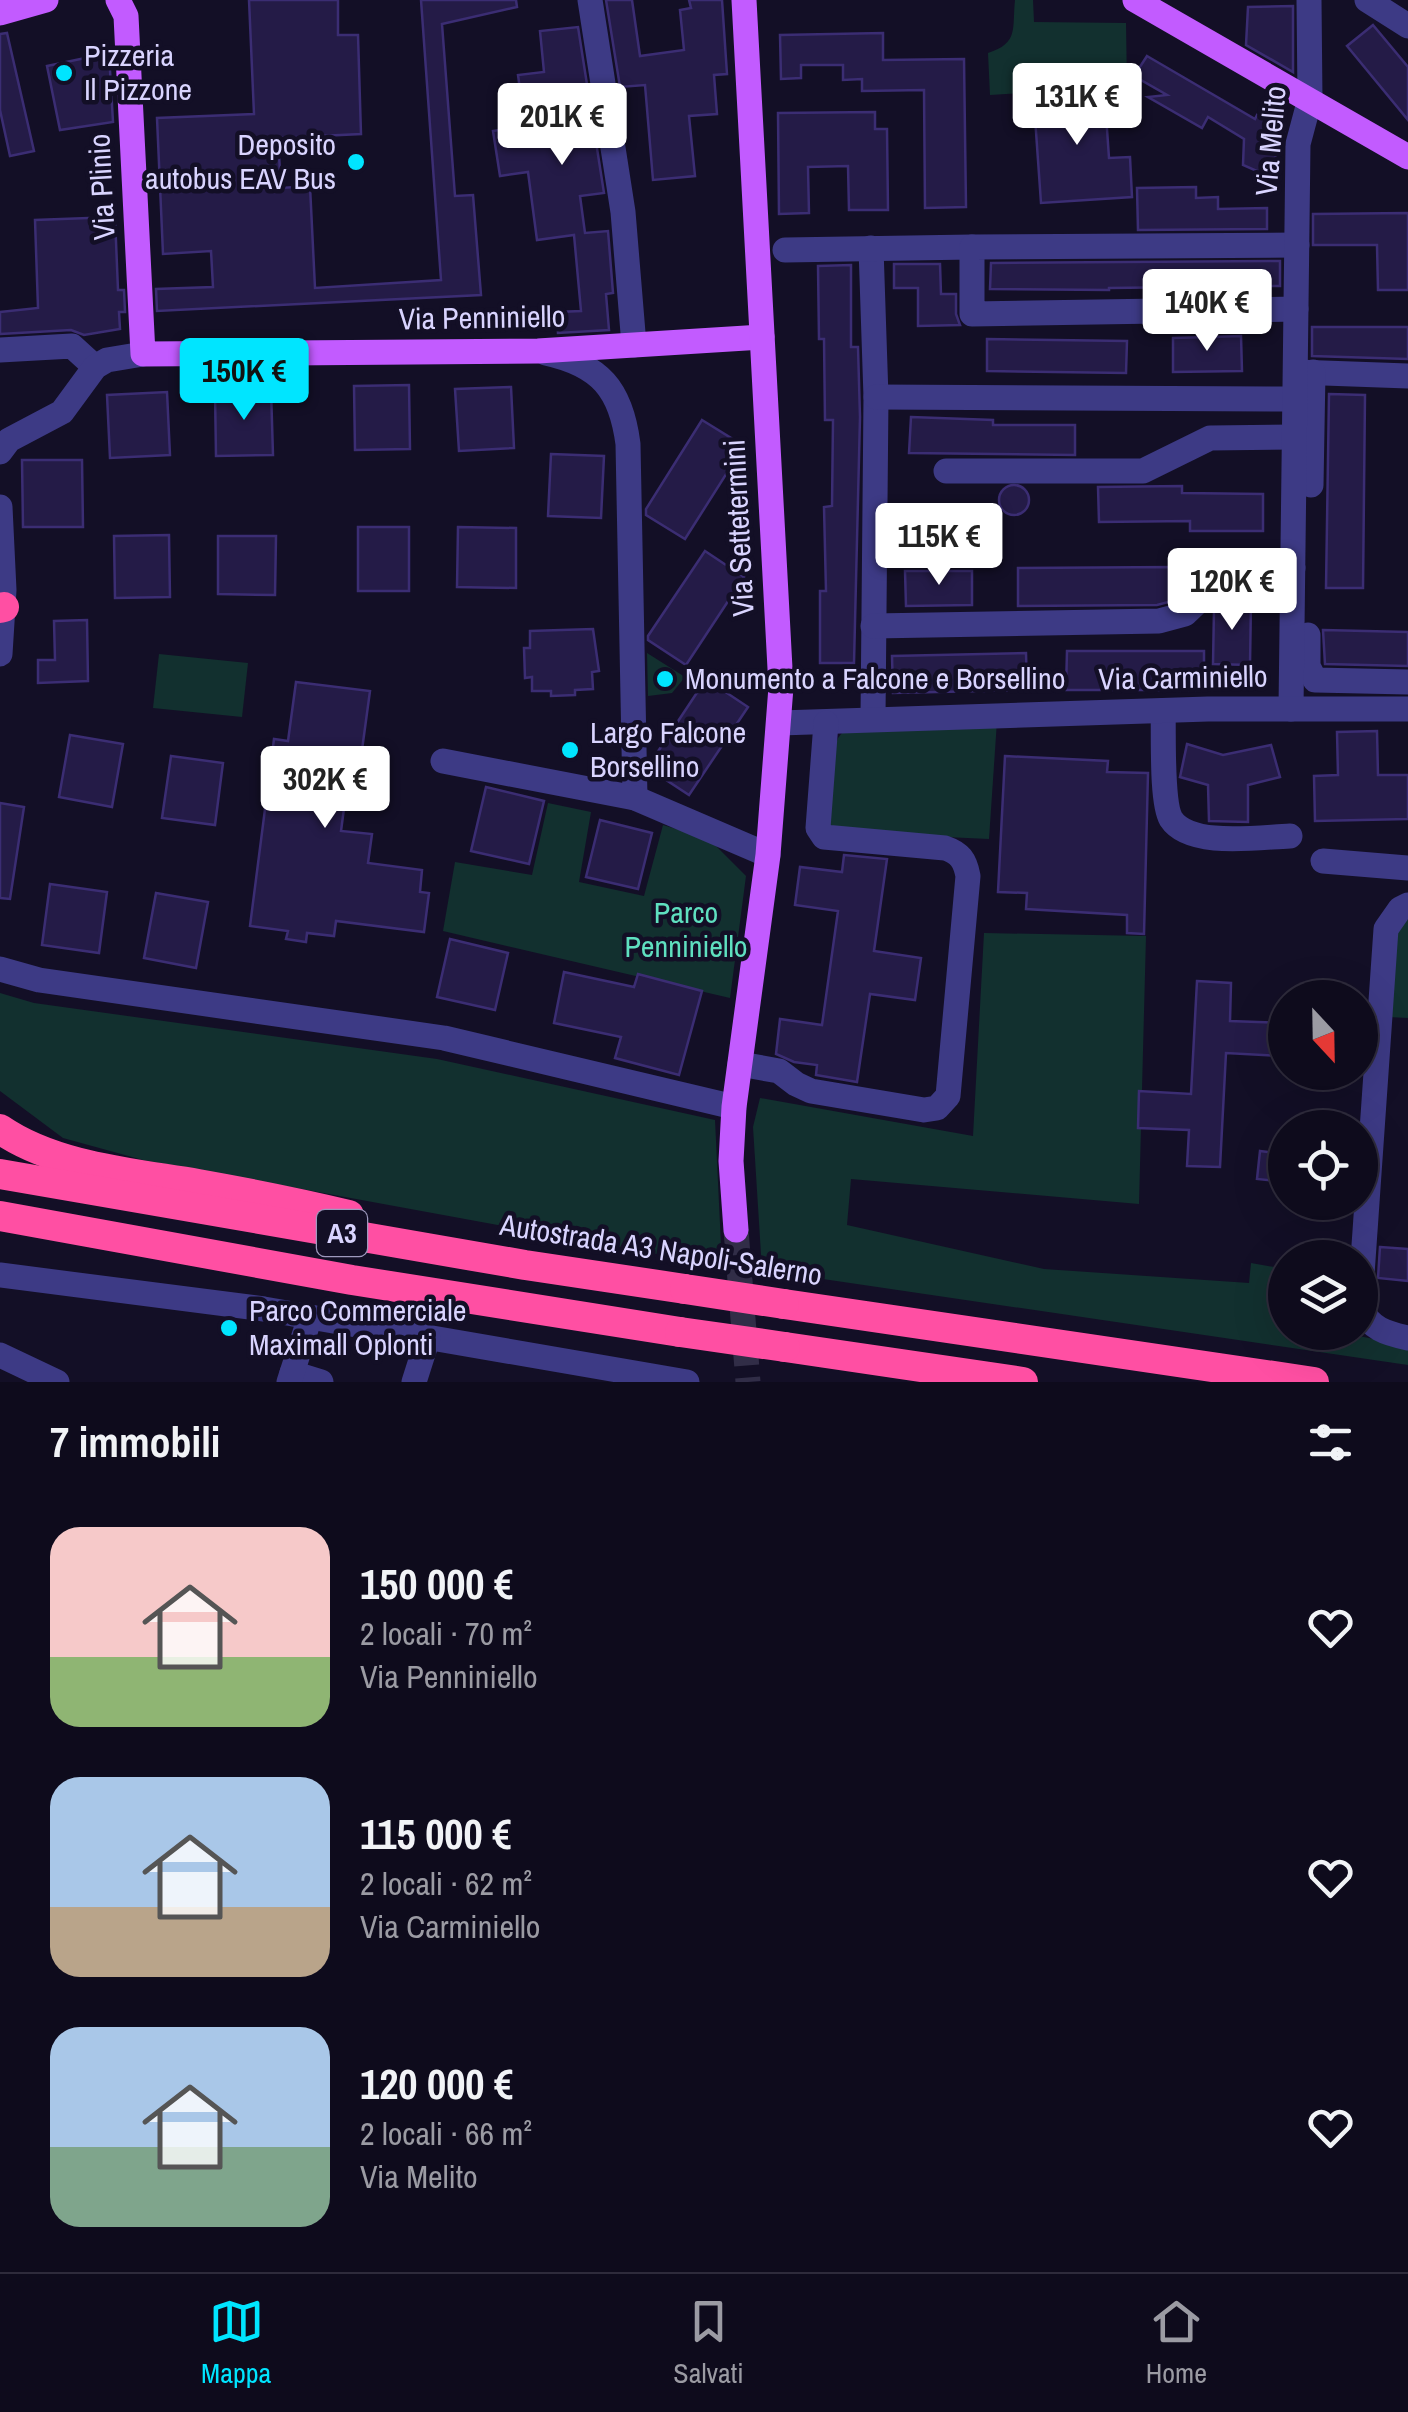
<!DOCTYPE html>
<html lang="it">
<meta charset="utf-8">
<style>
:root{--surface:#0e0b1c;--page:#171425;--text:#f1f3f6;--muted:#9b9ba3;--line:#2e2b3b;--accent:#00e5ff}
body{margin:0;font-family:"Archivo Narrow",sans-serif;background:var(--page);color:var(--text);height:100vh;display:flex;flex-direction:column;font-size:38px;white-space:nowrap}
*{box-sizing:border-box;margin:0}
p{font-size:32px;color:var(--muted)}
.icon{flex:none;width:55px;height:55px;fill:none;stroke:currentColor;stroke-width:2;stroke-linecap:round;stroke-linejoin:round}
.map{position:relative;height:1382px;overflow:hidden}
.details{display:flex;flex-direction:column;background:var(--surface);flex:1}
.details>*{flex:none}
.needle{width:65px;rotate:158deg}
.fabs{position:absolute;left:1268px;top:980px;display:grid;gap:20px}
.fabs a{display:grid;place-items:center;width:110px;height:110px;border-radius:50%;background:var(--surface);box-shadow:0 10px 40px #0002,0 0 0 2px var(--line);font-size:50px}
.price{position:absolute;translate:-50% -85px;padding:0 22px;border-radius:10px;background:#fff;color:#222;font-size:32px;line-height:65px;filter:drop-shadow(0 2px 5px #0008)}
.price::after{content:'';position:absolute;left:50%;top:60px;width:30px;height:22px;margin-left:-15px;background:inherit;clip-path:polygon(0 0,100% 0,50% 100%)}
.price.selected{background:var(--accent);color:#111}
ul{padding:0;list-style:none}
li{display:flex;align-items:center;gap:30px;height:250px;padding:0 50px}
li span{display:grid;place-items:center;flex:none;width:280px;height:200px;border-radius:30px;color:#555}
li>.icon{margin-inline-start:auto}
span .icon{width:120px;height:120px;fill:#fffc;stroke-width:1}
li b{font-size:42px}
h2{display:flex;justify-content:space-between;align-items:center;height:120px;padding:0 50px;font-size:42px}
.menu{display:flex;justify-content:space-around;align-items:center;height:140px;border-top:2px solid var(--line);background:var(--surface);font-size:28px;color:var(--muted)}
.menu a{display:grid;justify-items:center;gap:5px}
.menu .selected{color:var(--accent)}
.map>svg:first-child{display:block}
.green{fill:#12302f}
.building{fill:#241b47;stroke:#3b2d73;stroke-width:2.5}
.lines{fill:none;stroke-linecap:round;stroke-linejoin:round}
.major-tunnel{stroke:#312d47;stroke-width:25;stroke-dasharray:25 12;stroke-linecap:butt}
.minor{stroke:#3d3a85;stroke-width:25}
.major{stroke:#c25bff;stroke-width:25}
.highway{stroke:#ff4fa3;stroke-width:30}
.highway-bridge{stroke:#ff4fa3;stroke-width:30}
.poi-dot{fill:#00e5ff;stroke:#130f26;stroke-width:4}
.labels{text-anchor:middle;stroke-width:9;stroke-linejoin:round;paint-order:stroke}
.shield{fill:#130f26;stroke:#9e99be;stroke-width:2.5}
.shield-label{font-size:28px;font-weight:bold;fill:#d9d4ff}
.poi-label{font-size:30px;fill:#d9d4ff;stroke:#130f26;text-anchor:start}
.street-label{font-size:30px;fill:#d9d4ff;stroke:#130f26}
.park-label{font-size:30px;fill:#5fe0c0;stroke:#130f26}
</style>
<div class="map">
<svg width="1408" height="1382" viewBox="0 0 1408 1382">
<rect width="100%" height="100%" fill="#130f26"/>
<g class="green">
<path d="M1015 0H1033L1034 22 1126 23 1127 87 990 95 988 53C1019 43 1012 29 1015 0Z"/>
<polygon points="647,653 685,677 672,693 648,696"/>
<polygon points="159,654 248,663 242,717 153,708"/>
<polygon points="997,721 989,839 902,835 830,827 835,748 838,738 846,728"/>
<polygon points="548,803 591,812 579,882 644,896 663,825 709,839 746,876 730,998 443,931 455,862 532,875"/>
<polygon points="1408,915 1408,1018 1388,1017 1390,945"/>
<polygon points="984,933 1146,936 1139,1204 851,1179 847,1225 1044,1269 1249,1283 1251,1263 1285,1269 1285,1332 1356,1333 1359,1336 1408,1346 1408,1365 762,1270 753,1127 760,1098 973,1136"/>
<polygon points="0,993 34,1003 437,1059 715,1120 722,1266 143,1160 63,1138 0,1091"/>
</g>
<g class="building">
<polygon points="249,0 338,0 338,35 358,35 361,134 278,138 281,188 310,186 315,288 441,280 421,0 516,0 517,7 442,24 455,196 473,195 481,295 157,311 156,289 213,287 211,251 163,254 157,118 254,114"/>
<polygon points="606,0 632,0 640,56 684,50 680,10 691,8 689,0 722,0 727,74 714,75 717,114 689,116 695,176 653,180 645,85 620,87"/>
<polygon points="1293,6 1293,72 1246,45 1248,7"/>
<polygon points="1373,25 1408,67 1408,120 1347,46"/>
<polygon points="578,27 604,193 580,196 585,233 608,231 613,293 606,294 609,330 558,333 557,312 581,311 574,235 537,240 528,172 500,176 493,131 525,126 518,75 544,72 540,31"/>
<polygon points="7,33 34,151 10,156 0,110 0,34"/>
<polygon points="883,33 883,60 964,59 966,207 925,208 924,90 862,91 862,79 843,80 843,65 801,65 801,78 781,79 780,35"/>
<polygon points="109,53 113,122 60,130 47,66"/>
<polygon points="1147,56 1255,119 1257,115 1284,132 1276,151 1275,179 1243,165 1244,139 1208,117 1202,128 1148,97 1167,95 1134,76"/>
<polygon points="1096,85 1097,101 1105,100 1109,158 1130,157 1132,197 1041,203 1033,89"/>
<polygon points="875,112 875,129 887,129 888,210 849,210 848,166 808,167 809,213 779,214 778,113"/>
<polygon points="1196,187 1196,198 1218,197 1218,209 1267,208 1267,229 1138,230 1137,188"/>
<polygon points="1408,213 1408,290 1378,290 1377,245 1313,245 1313,214"/>
<polygon points="115,217 118,290 124,290 125,312 119,312 120,329 84,335 71,330 0,334 0,312 38,308 35,220"/>
<polygon points="1280,261 1280,286 1109,288 1109,290 990,289 991,263"/>
<polygon points="894,264 940,264 941,294 956,294 956,314 960,325 918,326 918,288 894,288"/>
<polygon points="851,265 851,347 858,347 860,417 854,663 820,663 820,591 826,591 824,507 832,506 833,420 825,420 824,339 819,339 818,266"/>
<polygon points="1312,327 1408,327 1408,359 1312,356"/>
<polygon points="1241,336 1242,371 1173,372 1173,338"/>
<polygon points="987,339 1127,341 1126,373 987,371"/>
<polygon points="409,385 410,449 355,450 354,386"/>
<polygon points="511,387 514,448 459,451 455,389"/>
<polygon points="271,389 273,455 216,456 215,391"/>
<polygon points="167,392 170,455 110,458 107,395"/>
<polygon points="1329,394 1365,395 1363,588 1326,588"/>
<polygon points="911,417 993,420 993,425 1075,425 1075,455 909,453"/>
<polygon points="702,420 744,446 685,539 646,515 646,509"/>
<polygon points="551,454 604,456 601,518 548,516"/>
<polygon points="22,460 82,460 83,527 23,527"/>
<circle cx="1014" cy="500" r="15"/>
<polygon points="1182,486 1182,493 1263,494 1263,531 1190,531 1190,521 1099,522 1098,487"/>
<rect x="358" y="527" width="51" height="64"/>
<polygon points="458,527 516,528 516,588 457,587"/>
<polygon points="169,535 170,597 115,598 114,536"/>
<polygon points="218,536 276,536 275,595 218,594"/>
<polygon points="705,551 744,577 686,665 648,640 648,636"/>
<polygon points="1175,567 1176,600 1157,605 1018,606 1018,568"/>
<polygon points="905,571 972,571 972,605 906,606"/>
<polygon points="1223,600 1251,601 1250,665 1213,664 1214,609"/>
<polygon points="87,620 88,681 38,683 38,660 55,660 54,621"/>
<polygon points="593,629 599,671 592,672 593,689 575,690 575,695 551,696 551,691 532,691 532,677 525,678 524,648 530,648 530,631"/>
<polygon points="1323,630 1408,632 1408,666 1325,664"/>
<polygon points="1067,651 1204,651 1204,690 1066,690"/>
<polygon points="1026,653 1027,690 893,693 892,656"/>
<polygon points="706,679 748,707 689,795 651,770 651,762"/>
<polygon points="296,682 370,691 362,750 352,748 341,831 372,834 368,863 422,870 420,892 429,893 424,932 336,921 334,936 307,933 306,942 286,939 288,931 250,926 274,739 288,741"/>
<polygon points="1377,731 1378,775 1408,775 1408,819 1315,821 1314,776 1338,775 1337,732"/>
<polygon points="70,735 123,744 112,807 59,797"/>
<polygon points="1187,744 1223,755 1271,745 1280,777 1248,785 1248,822 1209,821 1208,785 1180,777"/>
<polygon points="171,756 223,763 215,825 162,818"/>
<polygon points="1005,756 1108,761 1107,772 1148,773 1144,934 1127,933 1127,915 1026,909 1027,893 998,892"/>
<polygon points="486,787 544,801 529,864 471,851"/>
<polygon points="0,803 24,807 10,899 0,898"/>
<polygon points="600,820 652,833 638,889 586,877"/>
<polygon points="844,855 887,859 874,951 921,958 915,1000 870,994 857,1082 816,1075 817,1065 794,1062 776,1054 780,1019 822,1025 838,911 795,905 800,867 842,872"/>
<polygon points="50,884 107,892 99,953 42,945"/>
<polygon points="156,893 208,902 196,968 144,958"/>
<polygon points="450,939 508,953 495,1010 437,997"/>
<polygon points="564,972 634,987 638,974 702,991 679,1075 615,1058 621,1037 554,1023"/>
<polygon points="1197,981 1231,983 1230,1021 1283,1023 1281,1056 1226,1053 1220,1167 1187,1166 1189,1130 1138,1128 1139,1091 1191,1094"/>
<polygon points="1260,1151 1285,1154 1285,1182 1257,1179"/>
<polygon points="1380,1247 1408,1249 1408,1281 1378,1278"/>
</g>
<g class="lines">
<polyline class="major-tunnel" points="736,1230 748,1382"/>
<g class="minor">
<polyline points="590,0 623,212 634,345"/>
<polyline points="1367,0 1408,26"/>
<polyline points="871,248 876,397 873,718"/>
<polyline points="785,250 972,247"/>
<polyline points="1296,309 972,314 972,247 1297,245"/>
<polyline points="0,350 72,346 95,367"/>
<path d="M546 353C600 365 621 389 628 444L635 798"/>
<polyline points="1296,372 1408,376"/>
<polyline points="876,397 1295,399"/>
<polyline points="0,452 9,440 62,412 95,367 107,360 143,354"/>
<polyline points="946,471 1143,471 1210,438 1294,437"/>
<polyline points="1311,485 1313,372"/>
<polyline points="0,507 4,590 0,654"/>
<polyline points="873,626 1159,621 1185,614 1227,574 1257,567 1293,568"/>
<polyline points="1308,635 1308,666 1315,680 1408,682"/>
<polyline points="1291,709 1298,144 1310,99 1309,0"/>
<path d="M1163 711C1164 733 1161 802 1171 819 1190 848 1259 837 1290 836"/>
<polyline points="780,723 1208,709 1408,709"/>
<polyline points="443,761 635,798 768,855"/>
<polyline points="1323,861 1408,868"/>
<polyline points="0,969 39,980 444,1038 734,1107"/>
<path d="M740 1064 779 1071 796 1084 811 1091 924 1110 937 1108 948 1096 968 876C965 860 960 853 945 848L824 837 818 828 826 723"/>
<polyline points="0,1275 264,1309 687,1382"/>
<polyline points="1360,1303 1386,929 1400,909 1408,905"/>
<path d="M1360 1307C1371 1329 1385 1333 1408 1338"/>
<polyline points="0,1355 57,1382"/>
<polyline points="292,1373 321,1382"/>
<polyline points="289,1382 310,1317"/>
<polyline points="414,1382 428,1338"/>
</g>
<g class="major">
<polyline points="118,0 126,16 143,354 538,351 762,337"/>
<polyline points="1135,0 1408,157"/>
<polyline points="0,13 46,0"/>
<polyline points="736,1230 731,1161 734,1107 768,855 781,687 744,0"/>
</g>
<g class="highway">
<polyline points="0,608 4,607"/>
<path d="M0 1129C55 1167 134 1173 198 1184 249 1193 299 1203 349 1215"/>
<polyline points="0,1174 525,1265 685,1289"/>
<polyline points="0,1216 352,1280 680,1332"/>
<polyline points="784,1304 1314,1382"/>
<polyline points="785,1347 1023,1382"/>
</g>
<g class="highway-bridge">
<polyline points="685,1289 784,1304"/>
<polyline points="680,1332 785,1347"/>
</g>
</g>
<g class="poi-dot">
<circle cx="64" cy="73" r="10"/>
<circle cx="356" cy="162" r="10"/>
<circle cx="665" cy="679" r="10"/>
<circle cx="570" cy="750" r="10"/>
<circle cx="229" cy="1328" r="10"/>
</g>
<g class="labels">
<rect class="shield" x="317" y="1210" width="50" height="46" rx="8"/>
<g class="shield-label">
<text x="342" y="1243">A3</text>
</g>
<g class="poi-label">
<text x="84" y="66">Pizzeria<tspan x="84" dy="34">Il Pizzone</tspan></text>
<text x="336" y="155" text-anchor="end">Deposito<tspan x="336" dy="34">autobus EAV Bus</tspan></text>
<text x="685" y="689">Monumento a Falcone e Borsellino</text>
<text x="590" y="743">Largo Falcone<tspan x="590" dy="34">Borsellino</tspan></text>
<text x="249" y="1321">Parco Commerciale<tspan x="249" dy="34">Maximall Oplonti</tspan></text>
</g>
<g class="street-label">
<text transform="translate(1271 141) rotate(-85)" y="10">Via Melito</text>
<text transform="translate(102 187) rotate(-93)" y="10">Via Plinio</text>
<text transform="translate(482 318) rotate(-1)" y="10">Via Penniniello</text>
<text transform="translate(739 528) rotate(-93)" y="10">Via Settetermini</text>
<text transform="translate(1183 678) rotate(-1)" y="10">Via Carminiello</text>
<text transform="translate(661 1250) rotate(9)" y="10">Autostrada A3 Napoli-Salerno</text>
</g>
<g class="park-label">
<text x="686" y="923">Parco<tspan x="686" dy="34">Penniniello</tspan></text>
</g>
</g>
</svg>
<div class="fabs">
<a><svg class="needle" viewBox="-14 -14 28 28"><path d="M0-13l5 13h-10z" fill="#e53935"/><path d="M0 13l5-13h-10z" fill="#9b9ba3"/></svg></a>
<a><svg class="icon" aria-label="locate" viewBox="0 0 24 24"><circle cx="12" cy="12" r="6"/><path d="M12 2v4M12 18v4M2 12h4M18 12h4"/></svg></a>
<a><svg class="icon" aria-label="layers" viewBox="0 0 24 24"><path d="M12 4l9 5-9 5-9-5zM3 14l9 5 9-5"/></svg></a>
</div>
<b class="price" style="left:1077px;top:148px">131K €</b>
<b class="price" style="left:562px;top:168px">201K €</b>
<b class="price" style="left:1207px;top:354px">140K €</b>
<b class="price selected" style="left:244px;top:423px">150K €</b>
<b class="price" style="left:939px;top:588px">115K €</b>
<b class="price" style="left:1232px;top:633px">120K €</b>
<b class="price" style="left:325px;top:831px">302K €</b>
</div>
<section class="details">
<h2>7 immobili<svg class="icon" aria-label="filters" viewBox="0 0 24 24"><path d="M4 7h16M4 17h16"/><circle cx="9" cy="7" r="2"/><circle cx="15" cy="17" r="2"/></svg></h2>
<ul>
<li><span style="background:linear-gradient(#f6c9c9 65%,#8fb573 0)"><svg class="icon" aria-label="home" viewBox="0 0 24 24"><path d="M3 11l9-7 9 7M6 9v11h12V9"/></svg></span><div><b>150 000 €</b><p>2 locali · 70 m²</p><p>Via Penniniello</p></div><svg class="icon" aria-label="heart" viewBox="0 0 24 24"><path d="M12 20l-8-8c-3-5 5-10 8-4 3-6 11-1 8 4z"/></svg></li>
<li><span style="background:linear-gradient(#a9c7e8 65%,#b9a48a 0)"><svg class="icon" aria-label="home" viewBox="0 0 24 24"><path d="M3 11l9-7 9 7M6 9v11h12V9"/></svg></span><div><b>115 000 €</b><p>2 locali · 62 m²</p><p>Via Carminiello</p></div><svg class="icon" aria-label="heart" viewBox="0 0 24 24"><path d="M12 20l-8-8c-3-5 5-10 8-4 3-6 11-1 8 4z"/></svg></li>
<li><span style="background:linear-gradient(#a9c7e8 60%,#7fa58c 0)"><svg class="icon" aria-label="home" viewBox="0 0 24 24"><path d="M3 11l9-7 9 7M6 9v11h12V9"/></svg></span><div><b>120 000 €</b><p>2 locali · 66 m²</p><p>Via Melito</p></div><svg class="icon" aria-label="heart" viewBox="0 0 24 24"><path d="M12 20l-8-8c-3-5 5-10 8-4 3-6 11-1 8 4z"/></svg></li>
</ul>
</section>
<nav class="menu">
<a class="selected"><svg class="icon" aria-label="map" viewBox="0 0 24 24"><path d="M3 6l6-2 6 2 6-2v14l-6 2-6-2-6 2zM9 4v14M15 6v14"/></svg>Mappa</a>
<a><svg class="icon" aria-label="saved" viewBox="0 0 24 24"><path d="M7 4h10v16l-5-4-5 4z"/></svg>Salvati</a>
<a><svg class="icon" aria-label="home" viewBox="0 0 24 24"><path d="M3 11l9-7 9 7M6 9v11h12V9"/></svg>Home</a>
</nav>
